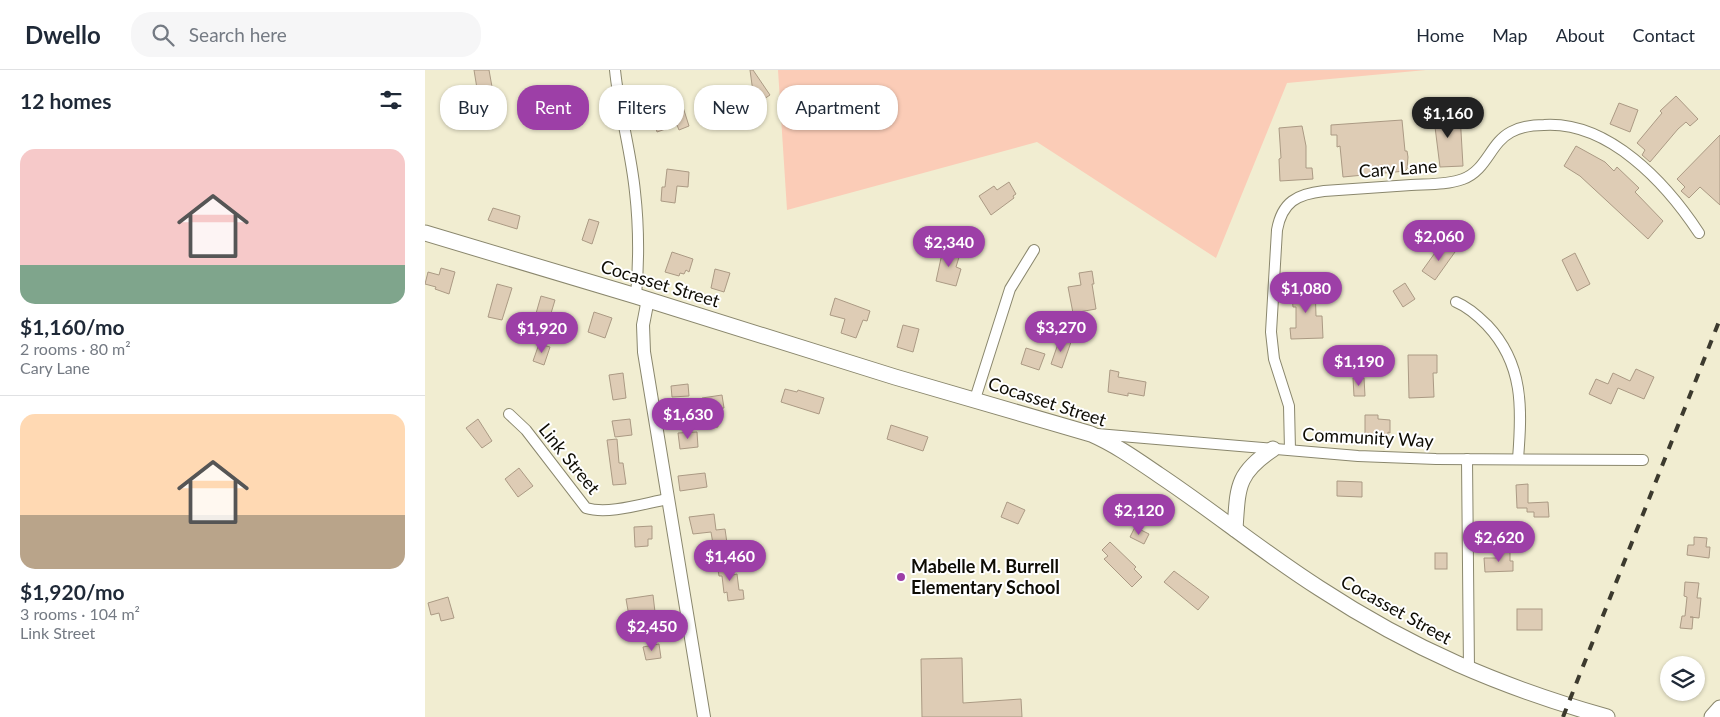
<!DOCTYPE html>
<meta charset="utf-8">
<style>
:root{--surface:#fff;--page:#f6f6f7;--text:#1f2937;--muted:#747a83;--line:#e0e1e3;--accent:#9d3fa7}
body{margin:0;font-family:Lato,sans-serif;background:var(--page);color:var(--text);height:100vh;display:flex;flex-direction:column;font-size:19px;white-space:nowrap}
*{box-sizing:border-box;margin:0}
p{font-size:16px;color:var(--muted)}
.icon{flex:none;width:28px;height:28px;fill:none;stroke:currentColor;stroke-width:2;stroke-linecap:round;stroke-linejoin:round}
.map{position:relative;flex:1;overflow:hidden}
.details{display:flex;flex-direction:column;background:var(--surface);width:425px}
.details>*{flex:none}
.banner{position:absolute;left:15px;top:15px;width:475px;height:45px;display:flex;gap:10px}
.controls{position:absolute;left:1235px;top:586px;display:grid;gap:10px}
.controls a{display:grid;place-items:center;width:45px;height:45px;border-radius:50%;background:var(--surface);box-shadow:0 1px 4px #0004;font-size:25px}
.price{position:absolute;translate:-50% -42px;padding:0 11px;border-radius:18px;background:var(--accent);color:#fff;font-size:16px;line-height:32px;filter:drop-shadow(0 1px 2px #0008)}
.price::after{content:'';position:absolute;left:50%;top:30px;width:15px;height:11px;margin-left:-8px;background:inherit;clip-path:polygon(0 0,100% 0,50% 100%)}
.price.on{background:#222;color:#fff}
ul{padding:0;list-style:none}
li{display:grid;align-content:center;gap:10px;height:265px;padding:0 20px}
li+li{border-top:1px solid var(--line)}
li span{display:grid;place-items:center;height:155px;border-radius:15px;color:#555}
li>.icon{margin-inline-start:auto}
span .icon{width:90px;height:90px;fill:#fffc;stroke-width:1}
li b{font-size:21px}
h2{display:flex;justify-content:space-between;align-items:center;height:60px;padding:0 20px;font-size:21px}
.pill{padding:0 18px;border-radius:20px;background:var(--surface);box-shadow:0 1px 4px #0004;font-size:18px;line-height:45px}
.pill.on{background:var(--accent);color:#fff}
header{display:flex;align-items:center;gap:30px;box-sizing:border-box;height:70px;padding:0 25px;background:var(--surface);border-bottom:1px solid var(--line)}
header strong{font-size:24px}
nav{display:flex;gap:28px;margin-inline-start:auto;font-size:18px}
.search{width:350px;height:45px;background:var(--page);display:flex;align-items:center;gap:12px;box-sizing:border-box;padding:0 18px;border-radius:20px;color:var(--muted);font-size:19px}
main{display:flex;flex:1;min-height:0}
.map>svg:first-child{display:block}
.green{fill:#fbccb7}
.building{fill:#deccb5;stroke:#ab9a84}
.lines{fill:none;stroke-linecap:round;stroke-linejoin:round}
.minor-casing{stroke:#8a876d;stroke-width:12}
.tertiary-casing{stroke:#8a876d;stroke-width:14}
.secondary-casing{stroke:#8a876d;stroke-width:17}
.minor{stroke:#fff;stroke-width:10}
.tertiary{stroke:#fff;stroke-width:12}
.secondary{stroke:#fff;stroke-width:15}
.rail{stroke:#3c3a2e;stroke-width:4;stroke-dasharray:9 9;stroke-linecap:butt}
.poi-dot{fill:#9d3fa7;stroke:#fff;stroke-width:2}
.labels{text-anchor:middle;stroke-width:4;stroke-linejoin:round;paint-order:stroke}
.street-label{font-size:18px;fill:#0e0c04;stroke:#fff}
.poi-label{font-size:18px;font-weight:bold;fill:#0e0c04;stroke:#fff;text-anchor:start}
</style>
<header>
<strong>Dwello</strong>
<div class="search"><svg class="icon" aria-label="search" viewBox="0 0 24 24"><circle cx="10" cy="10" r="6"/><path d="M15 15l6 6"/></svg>Search here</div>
<nav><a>Home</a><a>Map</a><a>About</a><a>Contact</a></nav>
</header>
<main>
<section class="details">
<h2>12 homes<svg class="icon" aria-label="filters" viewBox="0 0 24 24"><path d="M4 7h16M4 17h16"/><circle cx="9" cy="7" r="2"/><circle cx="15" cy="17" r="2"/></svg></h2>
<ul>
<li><span style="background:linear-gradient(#f6c9c9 75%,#7fa58c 0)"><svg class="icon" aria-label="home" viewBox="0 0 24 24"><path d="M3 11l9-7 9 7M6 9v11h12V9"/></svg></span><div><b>$1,160/mo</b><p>2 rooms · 80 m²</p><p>Cary Lane</p></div></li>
<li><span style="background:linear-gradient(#ffd9b3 65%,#b9a48a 0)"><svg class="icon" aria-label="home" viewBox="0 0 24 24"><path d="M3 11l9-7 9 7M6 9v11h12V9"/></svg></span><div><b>$1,920/mo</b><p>3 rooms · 104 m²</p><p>Link Street</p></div></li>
</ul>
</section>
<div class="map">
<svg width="1295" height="647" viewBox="0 0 1295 647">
<rect width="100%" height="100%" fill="#f1edd1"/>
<polygon class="green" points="353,0 1001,0 862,13 791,188 612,72 362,140"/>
<g class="building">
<polygon points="49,0 64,0 69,28 54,31"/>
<polygon points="325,0 328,0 345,25 339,29 341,32 330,37"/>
<polygon points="158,21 158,43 144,43 143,22"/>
<polygon points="1251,26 1273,49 1265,56 1261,52 1253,59 1225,92 1217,85 1220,80 1212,73 1237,43 1235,41"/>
<polygon points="1194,33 1213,40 1205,62 1185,54"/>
<polygon points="257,34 264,56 254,60 252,55 232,62 228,47 244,42 243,38"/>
<polygon points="1035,44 1038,96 1015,97 1010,57 1004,57 1004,46"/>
<polygon points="977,50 980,81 982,81 983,87 982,99 980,101 918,107 915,76 912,77 912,65 906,65 906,55"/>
<polygon points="877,56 881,76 881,98 887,98 888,109 855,111 854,89 856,88 854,58"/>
<polygon points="1295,65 1295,135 1275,117 1264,128 1256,121 1260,117 1252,109"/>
<polygon points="1151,76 1180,92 1189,101 1192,97 1214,118 1210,122 1238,151 1223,169 1155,106 1139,96"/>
<polygon points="242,99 264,102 263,117 252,116 250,133 236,131 237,117 240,117"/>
<polygon points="584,112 591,124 588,126 589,128 566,145 554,126 569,116 572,120"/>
<polygon points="68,138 95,146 92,159 63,150"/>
<polygon points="164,149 174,152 167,174 157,170"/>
<polygon points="1017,173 1030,182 1010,210 997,201"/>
<polygon points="518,179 535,184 531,197 536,199 531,216 511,211"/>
<polygon points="247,182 268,189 264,202 261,200 259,204 255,203 254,206 240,202"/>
<polygon points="1150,183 1165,214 1152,221 1137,190"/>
<polygon points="16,198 30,202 24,224 10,219 11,217 0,214 3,202 14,205"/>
<polygon points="290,199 305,203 299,222 286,218"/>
<polygon points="667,201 669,214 667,214 671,239 648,243 643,217 656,215 654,203"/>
<polygon points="980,213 990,229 978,237 968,221"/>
<polygon points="72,214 87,218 77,250 63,247"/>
<polygon points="890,215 891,246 897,246 898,268 866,269 865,258 871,258 871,237 868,237 866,216"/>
<polygon points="116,226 130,230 124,250 120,249 115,263 103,259 107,246 110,247"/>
<polygon points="410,228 445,241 442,251 438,250 431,268 416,263 420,249 405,245"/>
<polygon points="169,242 187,248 180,268 163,262"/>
<polygon points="478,255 494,259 488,282 472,277"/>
<polygon points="635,268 646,272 637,298 626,294"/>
<polygon points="114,274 125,277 119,295 108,291"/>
<polygon points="601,278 620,284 614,300 596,294"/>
<polygon points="983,285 1012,285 1012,303 1008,303 1009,327 984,328"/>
<polygon points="1211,299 1229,307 1219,329 1193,318 1186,334 1164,324 1171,309 1183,314 1188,303 1205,311"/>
<polygon points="685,300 694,302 693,307 721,312 719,326 703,323 703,326 683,322"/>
<polygon points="198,303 201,328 188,330 184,305"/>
<polygon points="928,308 939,308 940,326 929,326"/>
<polygon points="263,314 264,326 247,327 246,316"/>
<polygon points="360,319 372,322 373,320 399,328 394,344 356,332"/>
<polygon points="297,325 299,338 291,339 293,357 281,358 277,328"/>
<polygon points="940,345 953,345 953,349 965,350 965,363 963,362 963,366 940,366"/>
<polygon points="53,349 67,371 57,378 41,358"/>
<polygon points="205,349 207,365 190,367 187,351"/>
<polygon points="466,355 503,367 498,381 462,369"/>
<polygon points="272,362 273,377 255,379 253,363"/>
<polygon points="192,369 194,393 198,393 201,414 188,415 182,370"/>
<polygon points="94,398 108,416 93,427 80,409"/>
<polygon points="280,403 282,417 255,421 253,406"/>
<polygon points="912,411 937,412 937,427 912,426"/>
<polygon points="1103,414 1103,433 1123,432 1124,447 1109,447 1109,442 1102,442 1102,438 1092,438 1091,415"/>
<polygon points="582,432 600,440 593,454 576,447"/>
<polygon points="289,444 291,460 300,459 302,473 288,474 286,462 268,464 264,447"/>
<polygon points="227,456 227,469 223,469 223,476 210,477 209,457"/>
<polygon points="710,457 724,464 719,474 705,467"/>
<polygon points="1269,467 1282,468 1281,477 1285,477 1284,488 1262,485 1263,475 1269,475"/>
<polygon points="685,472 711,497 709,499 717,507 707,517 679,489 683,486 677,480"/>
<polygon points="1073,481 1085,481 1085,491 1088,491 1088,501 1060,502 1059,488 1073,488"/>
<rect x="1010" y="483" width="12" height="16"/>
<polygon points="306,492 308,505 312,504 314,520 318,520 319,529 303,531 302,522 299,523 297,506 294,506 292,494"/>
<polygon points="749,501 784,527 773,540 739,512"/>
<polygon points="1260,512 1274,513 1272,528 1276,528 1274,548 1265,547 1268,547 1267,559 1255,558 1257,546 1260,546 1262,527 1259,526"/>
<polygon points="228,525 230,542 204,546 201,529"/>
<polygon points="23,527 29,548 16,551 14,543 6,545 3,533"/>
<rect x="1092" y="539" width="25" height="21"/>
<polygon points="234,574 236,588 221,590 218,577"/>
<polygon points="537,588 538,633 596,629 597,647 497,647 496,589"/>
</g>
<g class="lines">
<g class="minor-casing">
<g id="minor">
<path d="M190 0C194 41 206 81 210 122 214 157 214 191 211 226"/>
<path d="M1031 232C1043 237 1053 246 1062 255 1099 294 1097 339 1093 389"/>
<polyline points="550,329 585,219 609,180"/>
<path d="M84 344 101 360 161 438C184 445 220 433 243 429"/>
<polyline points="672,364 933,386 1011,389 1218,390"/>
<path d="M865 380 864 336 849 289 846 262 852 160C857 132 872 124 899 121 928 119 957 117 986 115 1003 114 1022 115 1038 109 1062 100 1065 73 1086 62 1097 56 1108 55 1119 55 1184 51 1241 113 1274 163"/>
<polyline points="1042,389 1044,600"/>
</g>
</g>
<g class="tertiary-casing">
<polyline id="tertiary" points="223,229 218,255 219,282 279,647"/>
</g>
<g class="secondary-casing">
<g id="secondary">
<path d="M0 163 211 226 470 307 666 364C691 375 712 390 734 405 788 441 839 483 894 518 987 579 1076 617 1182 647"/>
<path d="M810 459C813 417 811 404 848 379"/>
<polyline points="1287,647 1295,638"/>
</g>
</g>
<use href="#minor" class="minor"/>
<use href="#tertiary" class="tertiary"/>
<use href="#secondary" class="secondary"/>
<polyline class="rail" points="1138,647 1295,249"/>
</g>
<circle class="poi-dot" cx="476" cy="507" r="5"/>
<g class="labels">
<g class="street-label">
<text transform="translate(973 99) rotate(-4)" y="6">Cary Lane</text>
<text transform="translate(235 214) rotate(17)" y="6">Cocasset Street</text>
<text transform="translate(622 332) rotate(18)" y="6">Cocasset Street</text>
<text transform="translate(943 368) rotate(3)" y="6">Community Way</text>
<text transform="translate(144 389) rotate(51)" y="6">Link Street</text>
<text transform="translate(971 540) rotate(29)" y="6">Cocasset Street</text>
</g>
<g class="poi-label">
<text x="486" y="503">Mabelle M. Burrell<tspan x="486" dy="21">Elementary School</tspan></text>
</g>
</g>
</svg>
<div class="controls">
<a><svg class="icon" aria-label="layers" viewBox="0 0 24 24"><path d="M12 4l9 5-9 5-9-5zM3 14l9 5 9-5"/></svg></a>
</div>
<b class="price on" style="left:1023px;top:69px">$1,160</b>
<b class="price" style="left:1014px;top:192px">$2,060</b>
<b class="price" style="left:524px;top:198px">$2,340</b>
<b class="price" style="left:881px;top:244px">$1,080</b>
<b class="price" style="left:636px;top:283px">$3,270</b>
<b class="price" style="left:117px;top:284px">$1,920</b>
<b class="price" style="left:934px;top:317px">$1,190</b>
<b class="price" style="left:263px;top:370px">$1,630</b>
<b class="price" style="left:714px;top:466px">$2,120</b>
<b class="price" style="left:1074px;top:493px">$2,620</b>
<b class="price" style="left:305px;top:512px">$1,460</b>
<b class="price" style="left:227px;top:582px">$2,450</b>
<div class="banner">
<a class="pill">Buy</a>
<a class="pill on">Rent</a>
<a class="pill">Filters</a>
<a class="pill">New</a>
<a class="pill">Apartment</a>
</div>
</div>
</main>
